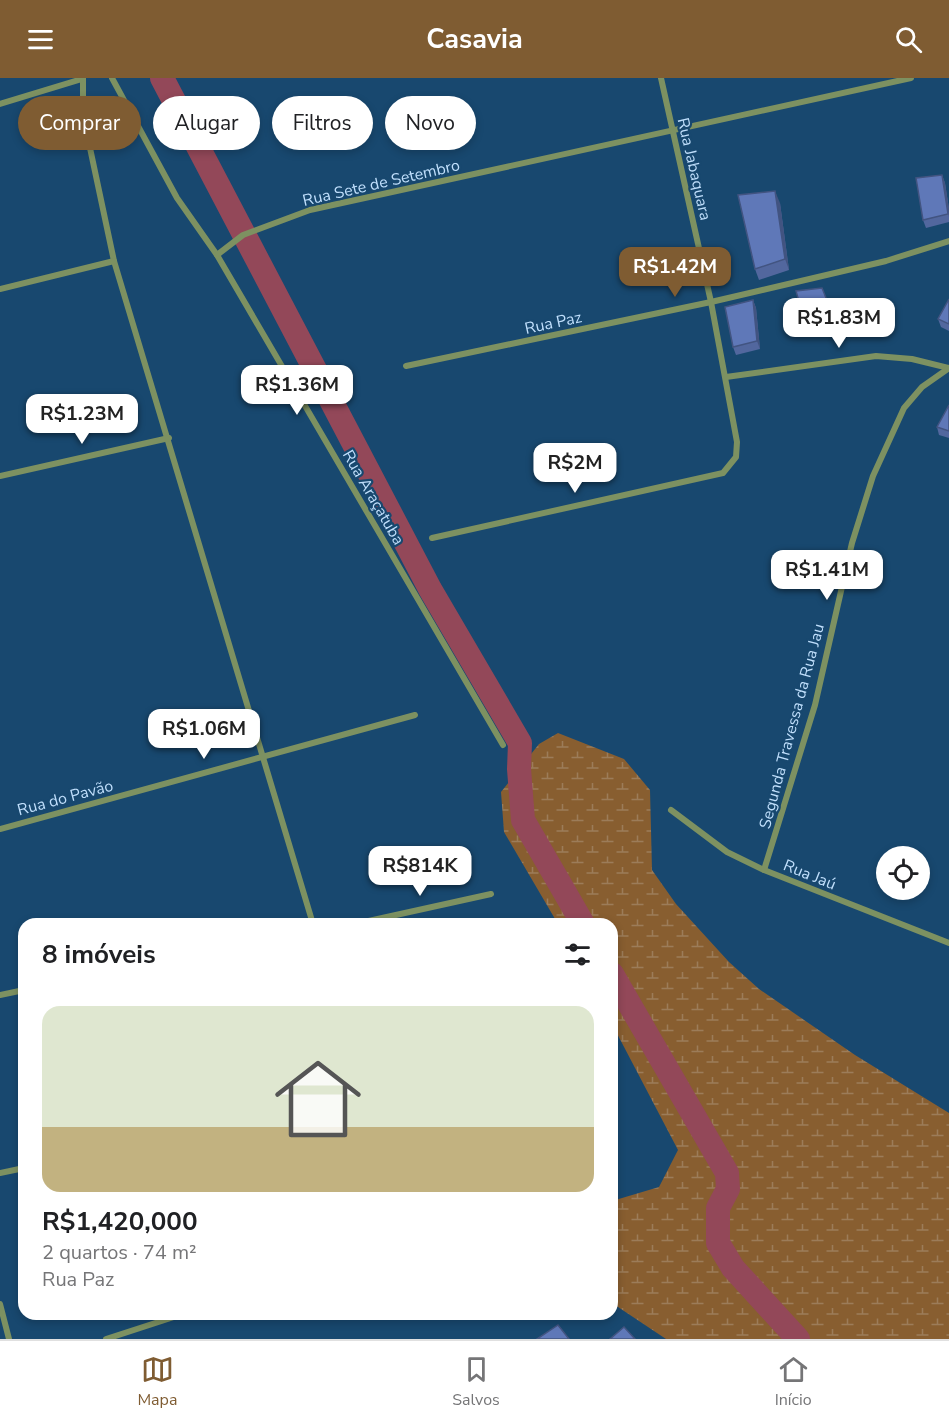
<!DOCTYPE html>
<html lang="pt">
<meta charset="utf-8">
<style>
:root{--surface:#fff;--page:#f6f6f6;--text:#202124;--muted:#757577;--line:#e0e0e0;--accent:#7f5c32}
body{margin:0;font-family:"Nunito Sans",sans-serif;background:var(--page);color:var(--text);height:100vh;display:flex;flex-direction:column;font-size:22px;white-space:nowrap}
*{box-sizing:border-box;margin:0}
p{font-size:20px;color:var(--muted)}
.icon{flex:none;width:33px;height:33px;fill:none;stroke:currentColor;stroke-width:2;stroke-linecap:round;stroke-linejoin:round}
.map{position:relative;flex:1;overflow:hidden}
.sheet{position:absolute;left:18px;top:840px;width:600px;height:402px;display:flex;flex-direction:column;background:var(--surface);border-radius:18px;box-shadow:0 3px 9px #0003}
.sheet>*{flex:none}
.top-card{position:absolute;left:18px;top:18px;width:600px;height:54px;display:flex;gap:12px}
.controls{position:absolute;left:876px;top:768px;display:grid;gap:12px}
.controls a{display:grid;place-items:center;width:54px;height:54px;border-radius:50%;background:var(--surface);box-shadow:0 3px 9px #0003;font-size:30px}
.price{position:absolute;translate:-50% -51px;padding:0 14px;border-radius:12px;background:#fff;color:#222;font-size:20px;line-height:39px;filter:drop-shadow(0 2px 3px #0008)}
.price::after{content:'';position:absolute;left:50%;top:36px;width:18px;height:14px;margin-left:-9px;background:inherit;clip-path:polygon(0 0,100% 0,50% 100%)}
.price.selected{background:var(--accent);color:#fff}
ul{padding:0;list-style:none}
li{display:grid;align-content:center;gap:12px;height:318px;padding:0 24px}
li span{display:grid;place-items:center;height:186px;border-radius:18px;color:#555}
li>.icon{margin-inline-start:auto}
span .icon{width:108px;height:108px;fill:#fffc;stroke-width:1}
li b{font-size:26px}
h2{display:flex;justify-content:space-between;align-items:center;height:72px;padding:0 24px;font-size:26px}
.tag{padding:0 21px;border-radius:27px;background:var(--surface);box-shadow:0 3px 9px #0003;font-size:21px;line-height:54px}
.tag.selected{background:var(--accent);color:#fff}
header{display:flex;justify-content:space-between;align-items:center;height:78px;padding:0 24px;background:var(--accent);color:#fff;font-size:27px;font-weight:700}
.menu{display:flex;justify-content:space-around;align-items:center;height:84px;border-top:2px solid var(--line);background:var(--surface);font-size:16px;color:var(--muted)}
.menu a{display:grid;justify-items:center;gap:3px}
.menu .selected{color:var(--accent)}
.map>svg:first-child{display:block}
.wetland{fill:url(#wetland-marsh)}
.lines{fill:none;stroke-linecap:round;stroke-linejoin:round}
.canal{stroke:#934859;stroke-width:24}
.minor{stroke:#7d9161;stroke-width:6}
.wall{fill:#52679e}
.shaded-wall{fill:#425481}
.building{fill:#5f78b8;stroke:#425481;stroke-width:1.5}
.labels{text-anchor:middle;stroke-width:4.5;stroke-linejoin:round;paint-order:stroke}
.street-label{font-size:16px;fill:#c0dffc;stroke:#18486f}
</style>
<header><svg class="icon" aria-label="menu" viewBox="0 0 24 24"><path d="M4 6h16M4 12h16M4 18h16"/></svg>Casavia<svg class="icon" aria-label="search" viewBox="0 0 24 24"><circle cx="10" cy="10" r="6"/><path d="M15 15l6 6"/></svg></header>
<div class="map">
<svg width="949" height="1261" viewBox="0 0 949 1261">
<defs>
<pattern id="wetland-marsh" width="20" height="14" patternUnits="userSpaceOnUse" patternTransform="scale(1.5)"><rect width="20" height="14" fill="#885e30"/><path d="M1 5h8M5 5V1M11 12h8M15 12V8" fill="none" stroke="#9c7c59"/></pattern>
</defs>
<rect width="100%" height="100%" fill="#18486f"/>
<polygon class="wetland" points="558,655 624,681 650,712 652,792 676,826 729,884 759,911 855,977 949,1035 949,1261 666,1261 612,1225 612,1123 659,1109 678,1072 612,946 612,846 558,846 504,754 501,714 539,666"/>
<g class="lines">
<g class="canal">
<polyline points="162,0 430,511 520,665 519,691 523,742 583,846"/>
<polyline points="612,896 727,1095 728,1111 718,1130 718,1165 733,1190 798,1261"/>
</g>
<g class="minor">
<polyline points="83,0 83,37 114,183 313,846"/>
<polyline points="112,0 177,120 217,177 503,667"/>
<polyline points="0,26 82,1"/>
<polyline points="217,177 243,157 310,132 911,0"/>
<polyline points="0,211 114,183"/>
<polyline points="406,288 711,224 886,183 949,163"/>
<polyline points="726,299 876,278 912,281 949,290"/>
<polyline points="0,398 169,360"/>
<polyline points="432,460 723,395 736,379 737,364 711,224 661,0"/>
<polyline points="671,732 727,774 764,792 949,865"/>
<polyline points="0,751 415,637"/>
<polyline points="764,792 815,627 852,465 873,398 904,330 922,309 949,290"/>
<polyline points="355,846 491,816"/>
<polyline points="0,917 24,912"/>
<polyline points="0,1095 24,1090"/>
<polyline points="0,1226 9,1261"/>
<polyline points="106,1261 183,1236"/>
</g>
</g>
<g class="wall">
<polygon points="942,97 945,105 949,131 949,144 926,150 923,142"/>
<polygon points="780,125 789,192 759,202 755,191"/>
<polygon points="822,210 831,234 802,235 796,213"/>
<polygon points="949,221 949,253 941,249 938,241"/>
<polygon points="753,222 756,230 760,271 736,277 733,269"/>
<polygon points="949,327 949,360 939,357 937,349"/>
</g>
<g class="shaded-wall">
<polygon points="942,97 945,105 949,131 949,139"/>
<polygon points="775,113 780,125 789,192 785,181"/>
<polygon points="753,222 756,230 760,271 757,263"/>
</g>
<g class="building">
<polygon points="942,97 948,136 923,142 916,100"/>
<polygon points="775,113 785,181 755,191 738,117"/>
<polygon points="822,210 830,230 801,231 796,213"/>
<polygon points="949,221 949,246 938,241"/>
<polygon points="753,222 757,263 733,269 725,229"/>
<polygon points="949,327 949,353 937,349"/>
<polygon points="558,1247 569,1261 537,1261"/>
<polygon points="624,1249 635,1261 610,1261"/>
</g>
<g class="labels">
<g class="street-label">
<text transform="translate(695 91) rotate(77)" y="6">Rua Jabaquara</text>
<text transform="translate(381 104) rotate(-13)" y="6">Rua Sete de Setembro</text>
<text transform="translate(553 244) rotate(-12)" y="6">Rua Paz</text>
<text transform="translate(374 419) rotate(60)" y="6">Rua Araçatuba</text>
<text transform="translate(791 648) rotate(-75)" y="6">Segunda Travessa da Rua Jau</text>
<text transform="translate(65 719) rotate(-15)" y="6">Rua do Pavão</text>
<text transform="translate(810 796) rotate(22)" y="6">Rua Jaú</text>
</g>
</g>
</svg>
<div class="controls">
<a><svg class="icon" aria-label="locate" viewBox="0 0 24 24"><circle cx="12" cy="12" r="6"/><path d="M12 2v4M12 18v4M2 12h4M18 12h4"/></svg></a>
</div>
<b class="price selected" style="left:675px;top:220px">R$1.42M</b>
<b class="price" style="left:839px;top:271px">R$1.83M</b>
<b class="price" style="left:297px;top:338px">R$1.36M</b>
<b class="price" style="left:82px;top:367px">R$1.23M</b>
<b class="price" style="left:575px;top:416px">R$2M</b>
<b class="price" style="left:827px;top:523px">R$1.41M</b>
<b class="price" style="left:204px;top:682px">R$1.06M</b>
<b class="price" style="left:420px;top:819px">R$814K</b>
<div class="top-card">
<a class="tag selected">Comprar</a>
<a class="tag">Alugar</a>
<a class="tag">Filtros</a>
<a class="tag">Novo</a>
</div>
<section class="sheet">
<h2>8 imóveis<svg class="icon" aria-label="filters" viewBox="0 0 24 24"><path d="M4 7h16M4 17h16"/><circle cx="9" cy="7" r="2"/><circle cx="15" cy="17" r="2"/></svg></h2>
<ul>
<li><span style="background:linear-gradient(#dfe7d0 65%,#c2b280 0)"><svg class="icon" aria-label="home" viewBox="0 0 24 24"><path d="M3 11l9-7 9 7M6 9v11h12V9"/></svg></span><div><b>R$1,420,000</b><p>2 quartos · 74 m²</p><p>Rua Paz</p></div></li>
</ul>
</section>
</div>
<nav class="menu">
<a class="selected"><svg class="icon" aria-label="map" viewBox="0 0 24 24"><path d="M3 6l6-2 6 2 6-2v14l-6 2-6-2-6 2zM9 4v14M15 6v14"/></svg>Mapa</a>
<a><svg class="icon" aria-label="saved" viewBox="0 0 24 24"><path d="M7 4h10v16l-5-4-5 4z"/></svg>Salvos</a>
<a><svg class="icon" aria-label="home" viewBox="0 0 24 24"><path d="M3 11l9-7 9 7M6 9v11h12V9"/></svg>Início</a>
</nav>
